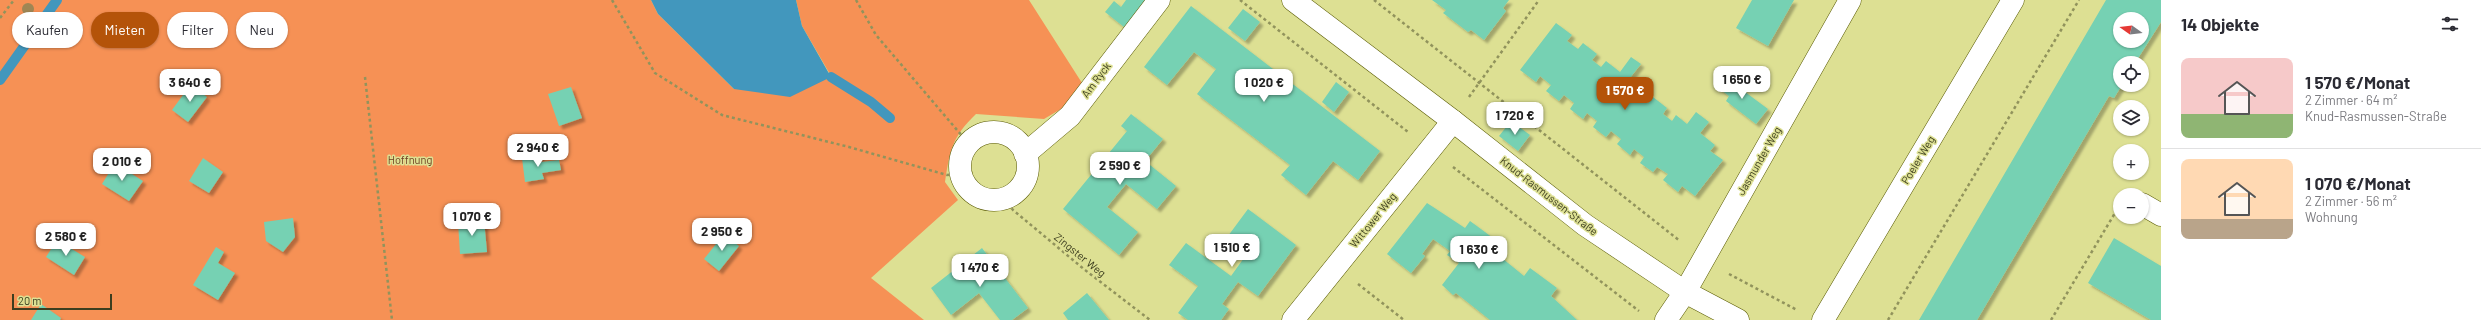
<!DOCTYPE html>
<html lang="de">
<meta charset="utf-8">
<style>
:root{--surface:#fff;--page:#f2f2f3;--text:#2b2b33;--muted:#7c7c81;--line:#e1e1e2;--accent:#b45309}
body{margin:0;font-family:Barlow,sans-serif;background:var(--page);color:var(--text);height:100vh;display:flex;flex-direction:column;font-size:15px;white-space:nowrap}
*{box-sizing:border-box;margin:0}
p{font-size:13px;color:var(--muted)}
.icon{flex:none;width:22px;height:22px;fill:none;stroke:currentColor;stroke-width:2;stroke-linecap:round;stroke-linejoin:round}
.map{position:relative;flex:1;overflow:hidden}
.panel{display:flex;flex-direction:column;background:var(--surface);width:320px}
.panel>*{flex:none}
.banner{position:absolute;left:12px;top:12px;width:380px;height:36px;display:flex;gap:8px}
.needle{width:26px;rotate:284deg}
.tools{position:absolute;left:2113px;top:12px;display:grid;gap:8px}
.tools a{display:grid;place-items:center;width:36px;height:36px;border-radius:50%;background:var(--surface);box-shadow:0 1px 3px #0004;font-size:20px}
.scale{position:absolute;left:12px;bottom:10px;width:100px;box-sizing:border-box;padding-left:4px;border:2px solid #3d3e1f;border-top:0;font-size:11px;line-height:14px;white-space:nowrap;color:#3d3e1f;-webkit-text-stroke:3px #dde093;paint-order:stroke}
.price{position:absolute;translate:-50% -34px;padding:0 9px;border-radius:8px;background:#fff;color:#222;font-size:13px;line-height:26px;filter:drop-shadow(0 1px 2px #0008)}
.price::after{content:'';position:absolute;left:50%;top:24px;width:12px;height:9px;margin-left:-6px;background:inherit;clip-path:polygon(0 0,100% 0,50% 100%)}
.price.active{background:var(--accent);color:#fff}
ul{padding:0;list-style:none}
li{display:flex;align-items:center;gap:12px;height:100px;padding:0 20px}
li+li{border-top:1px solid var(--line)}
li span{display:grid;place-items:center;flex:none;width:112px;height:80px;border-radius:8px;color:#555}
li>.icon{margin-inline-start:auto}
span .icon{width:48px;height:48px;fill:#fffc;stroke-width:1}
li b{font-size:17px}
h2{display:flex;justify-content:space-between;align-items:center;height:48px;padding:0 20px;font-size:17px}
.chip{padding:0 14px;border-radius:18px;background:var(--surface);box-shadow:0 1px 3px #0004;font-size:14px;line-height:36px}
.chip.active{background:var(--accent);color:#fff}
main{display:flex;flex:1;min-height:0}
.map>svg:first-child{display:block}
.green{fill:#f69155}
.water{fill:#4297bd}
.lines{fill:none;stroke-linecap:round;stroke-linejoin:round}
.stream{stroke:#4297bd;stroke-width:10}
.building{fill:#76d1b3;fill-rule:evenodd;filter:url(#shadow)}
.minor-casing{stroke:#585900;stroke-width:23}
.path{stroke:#91935c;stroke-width:2.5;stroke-dasharray:3 3;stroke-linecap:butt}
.minor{stroke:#fff;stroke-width:22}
.tree{fill:#9f8654}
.labels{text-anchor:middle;stroke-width:3;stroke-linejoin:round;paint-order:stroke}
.street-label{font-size:11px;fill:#3d3e1f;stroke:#dde093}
.park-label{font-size:11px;fill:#6c3d21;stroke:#dde093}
</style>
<main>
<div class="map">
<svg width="2161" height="320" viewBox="0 0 2161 320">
<defs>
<filter id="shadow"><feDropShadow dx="3.5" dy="3.5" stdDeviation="1" flood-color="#0004"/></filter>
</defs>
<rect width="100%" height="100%" fill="#dde093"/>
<path class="green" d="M0 0H651L658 14 734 89 831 76 802 26 796 0H1029L1082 83 1066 106 1044 119 976 114C952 137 950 150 945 182L958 200 871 278 924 320H0Z"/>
<polygon class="water" points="651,0 796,0 802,26 831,77 790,97 734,89 658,14"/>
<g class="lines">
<g class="stream">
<polyline points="831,77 871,102 890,118"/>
<polyline points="0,80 57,0"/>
</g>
</g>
<g class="building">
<polygon points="1126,0 1152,0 1140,7 1124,27 1105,12 1114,1 1121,7"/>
<polygon points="1432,0 1509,0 1503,8 1506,11 1484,40 1471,30 1468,32 1443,13 1446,10"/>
<polygon points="1752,0 1794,0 1768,46 1736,28"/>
<path d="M2106 0H2161V22L2135 63H2120L2122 85 2114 98 2109 96 1977 320H1919ZM2120 19H2142V41H2120Z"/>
<polygon points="1191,6 1380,151 1358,180 1333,161 1306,195 1281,175 1290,165 1197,94 1216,69 1194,52 1167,85 1144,67"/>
<polygon points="1243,9 1260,22 1245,41 1228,28"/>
<polygon points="1556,23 1572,35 1567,41 1578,49 1583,43 1597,54 1592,60 1601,67 1606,61 1620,72 1631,57 1641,64 1629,79 1644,90 1639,96 1648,103 1653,97 1667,108 1663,114 1672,121 1676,115 1687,124 1696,112 1709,122 1700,133 1715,145 1710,151 1723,160 1695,196 1682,186 1678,192 1663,180 1668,174 1657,167 1653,172 1640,163 1644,157 1634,149 1630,155 1617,144 1621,139 1611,131 1606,137 1593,127 1597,121 1587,113 1583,119 1570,109 1574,103 1564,95 1559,101 1546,91 1551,85 1540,76 1536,82 1520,70"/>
<polygon points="1728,74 1739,82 1737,86 1768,109 1756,124 1726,101 1729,96 1717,87"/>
<polygon points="1336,82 1349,92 1334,112 1322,102"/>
<polygon points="191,84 207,97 188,122 172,110"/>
<polygon points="571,87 582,118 559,126 548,94"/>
<polygon points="1131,114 1163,139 1145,161 1176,186 1157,209 1126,184 1107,207 1138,232 1119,255 1063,209 1127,131 1121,126"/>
<polygon points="1511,121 1530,135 1518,151 1499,136"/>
<polygon points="540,155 541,162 559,160 561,170 542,173 544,179 525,182 522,158"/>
<polygon points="203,158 223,172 209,193 189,181"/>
<polygon points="115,163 143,181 129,201 102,184"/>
<polygon points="1427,203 1465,228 1470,221 1485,232 1498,242 1492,250 1524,276 1530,268 1557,288 1551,296 1577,320 1490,320 1456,293 1453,295 1442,285 1459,263 1447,255 1450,251 1433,239 1422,254 1425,256 1411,273 1387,254"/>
<polygon points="1248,209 1296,245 1258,296 1238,282 1222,304 1229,309 1221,320 1188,320 1178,313 1198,286 1169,265 1186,243 1231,276 1249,251 1228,236"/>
<polygon points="293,218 295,237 283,252 266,241 264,222"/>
<polygon points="484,220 487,252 460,254 458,222"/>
<polygon points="724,234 739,246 719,271 704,259"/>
<polygon points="2114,238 2161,266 2161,320 2151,320 2088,283"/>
<polygon points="57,240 85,257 74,275 46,257"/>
<polygon points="216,247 224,252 218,263 235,273 218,300 193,285"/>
<polygon points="982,248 1028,308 1012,320 1000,320 979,293 951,315 931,288"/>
<polygon points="1087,293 1109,320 1068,320 1063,313"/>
<polygon points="41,304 61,318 60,320 31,320"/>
</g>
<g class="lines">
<g class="minor-casing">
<g id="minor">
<polyline points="1293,0 1453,121 1585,225 1685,292 1738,320"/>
<circle cx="994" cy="166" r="34"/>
<polyline points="1025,154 1070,116 1159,0"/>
<polyline points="2142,204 2161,215"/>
<polyline points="1293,320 1453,121"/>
<polyline points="1666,320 1685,292 1850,0"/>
<polyline points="1823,320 2013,0"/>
</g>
</g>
<g class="path">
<polyline points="612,0 655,73 722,115 849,147 947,175 961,174"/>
<polyline points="856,0 876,35 969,144"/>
<polyline points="1240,0 1408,132"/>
<polyline points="1374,0 1680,241"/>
<polyline points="0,18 14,0"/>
<polyline points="365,77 392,320"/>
<polyline points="1469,97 1539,0"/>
<polyline points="1453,167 1639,311"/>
<polyline points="1004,199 1013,210 1085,270 1150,320"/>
<polyline points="1729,274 1797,310"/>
<polyline points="1358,284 1404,320"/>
<polyline points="1888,320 2079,0"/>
<polyline points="2051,320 2115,213"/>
</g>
<use href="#minor" class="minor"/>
</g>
<circle class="tree" cx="28" cy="9" r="6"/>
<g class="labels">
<g class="street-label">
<text transform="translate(1096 80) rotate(-53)" y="4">Am Ryck</text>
<text transform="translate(1918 160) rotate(-59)" y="4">Poeler Weg</text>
<text transform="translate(1759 161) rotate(-60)" y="4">Jasmunder Weg</text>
<text transform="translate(1549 196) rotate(38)" y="4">Knud-Rasmussen-Straße</text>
<text transform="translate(1373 220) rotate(-51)" y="4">Wittower Weg</text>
<text transform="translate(1080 255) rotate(39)" y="4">Zingster Weg</text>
</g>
<g class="park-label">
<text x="410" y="164">Hoffnung</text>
</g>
</g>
</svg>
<div class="tools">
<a><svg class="needle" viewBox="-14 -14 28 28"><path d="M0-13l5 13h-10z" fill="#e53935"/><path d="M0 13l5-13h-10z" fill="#7c7c81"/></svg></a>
<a><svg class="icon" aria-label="locate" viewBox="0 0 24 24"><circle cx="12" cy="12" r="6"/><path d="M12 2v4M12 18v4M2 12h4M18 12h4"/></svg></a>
<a><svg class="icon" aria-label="layers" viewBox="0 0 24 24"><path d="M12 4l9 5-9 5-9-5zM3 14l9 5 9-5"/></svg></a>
<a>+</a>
<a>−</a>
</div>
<div class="scale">20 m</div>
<b class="price" style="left:1742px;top:100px">1 650 €</b>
<b class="price" style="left:190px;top:103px">3 640 €</b>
<b class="price" style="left:1264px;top:103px">1 020 €</b>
<b class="price active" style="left:1625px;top:111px">1 570 €</b>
<b class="price" style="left:1515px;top:136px">1 720 €</b>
<b class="price" style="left:538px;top:168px">2 940 €</b>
<b class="price" style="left:122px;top:182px">2 010 €</b>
<b class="price" style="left:1120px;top:186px">2 590 €</b>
<b class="price" style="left:472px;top:237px">1 070 €</b>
<b class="price" style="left:722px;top:252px">2 950 €</b>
<b class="price" style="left:66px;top:257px">2 580 €</b>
<b class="price" style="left:1232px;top:268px">1 510 €</b>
<b class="price" style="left:1479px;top:270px">1 630 €</b>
<b class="price" style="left:980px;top:288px">1 470 €</b>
<div class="banner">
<a class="chip">Kaufen</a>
<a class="chip active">Mieten</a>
<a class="chip">Filter</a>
<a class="chip">Neu</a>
</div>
</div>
<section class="panel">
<h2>14 Objekte<svg class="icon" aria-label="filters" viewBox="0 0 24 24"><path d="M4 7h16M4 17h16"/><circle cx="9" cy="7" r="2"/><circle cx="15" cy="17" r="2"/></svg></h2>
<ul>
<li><span style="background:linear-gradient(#f6c9c9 70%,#8fb573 0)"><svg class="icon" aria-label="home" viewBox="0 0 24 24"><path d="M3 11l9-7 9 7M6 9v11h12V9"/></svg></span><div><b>1 570 €/Monat</b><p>2 Zimmer · 64 m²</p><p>Knud-Rasmussen-Straße</p></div></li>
<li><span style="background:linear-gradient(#ffd9b3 75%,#b9a48a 0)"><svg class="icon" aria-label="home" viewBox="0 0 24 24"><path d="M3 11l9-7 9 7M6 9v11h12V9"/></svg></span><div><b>1 070 €/Monat</b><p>2 Zimmer · 56 m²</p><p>Wohnung</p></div></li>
</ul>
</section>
</main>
